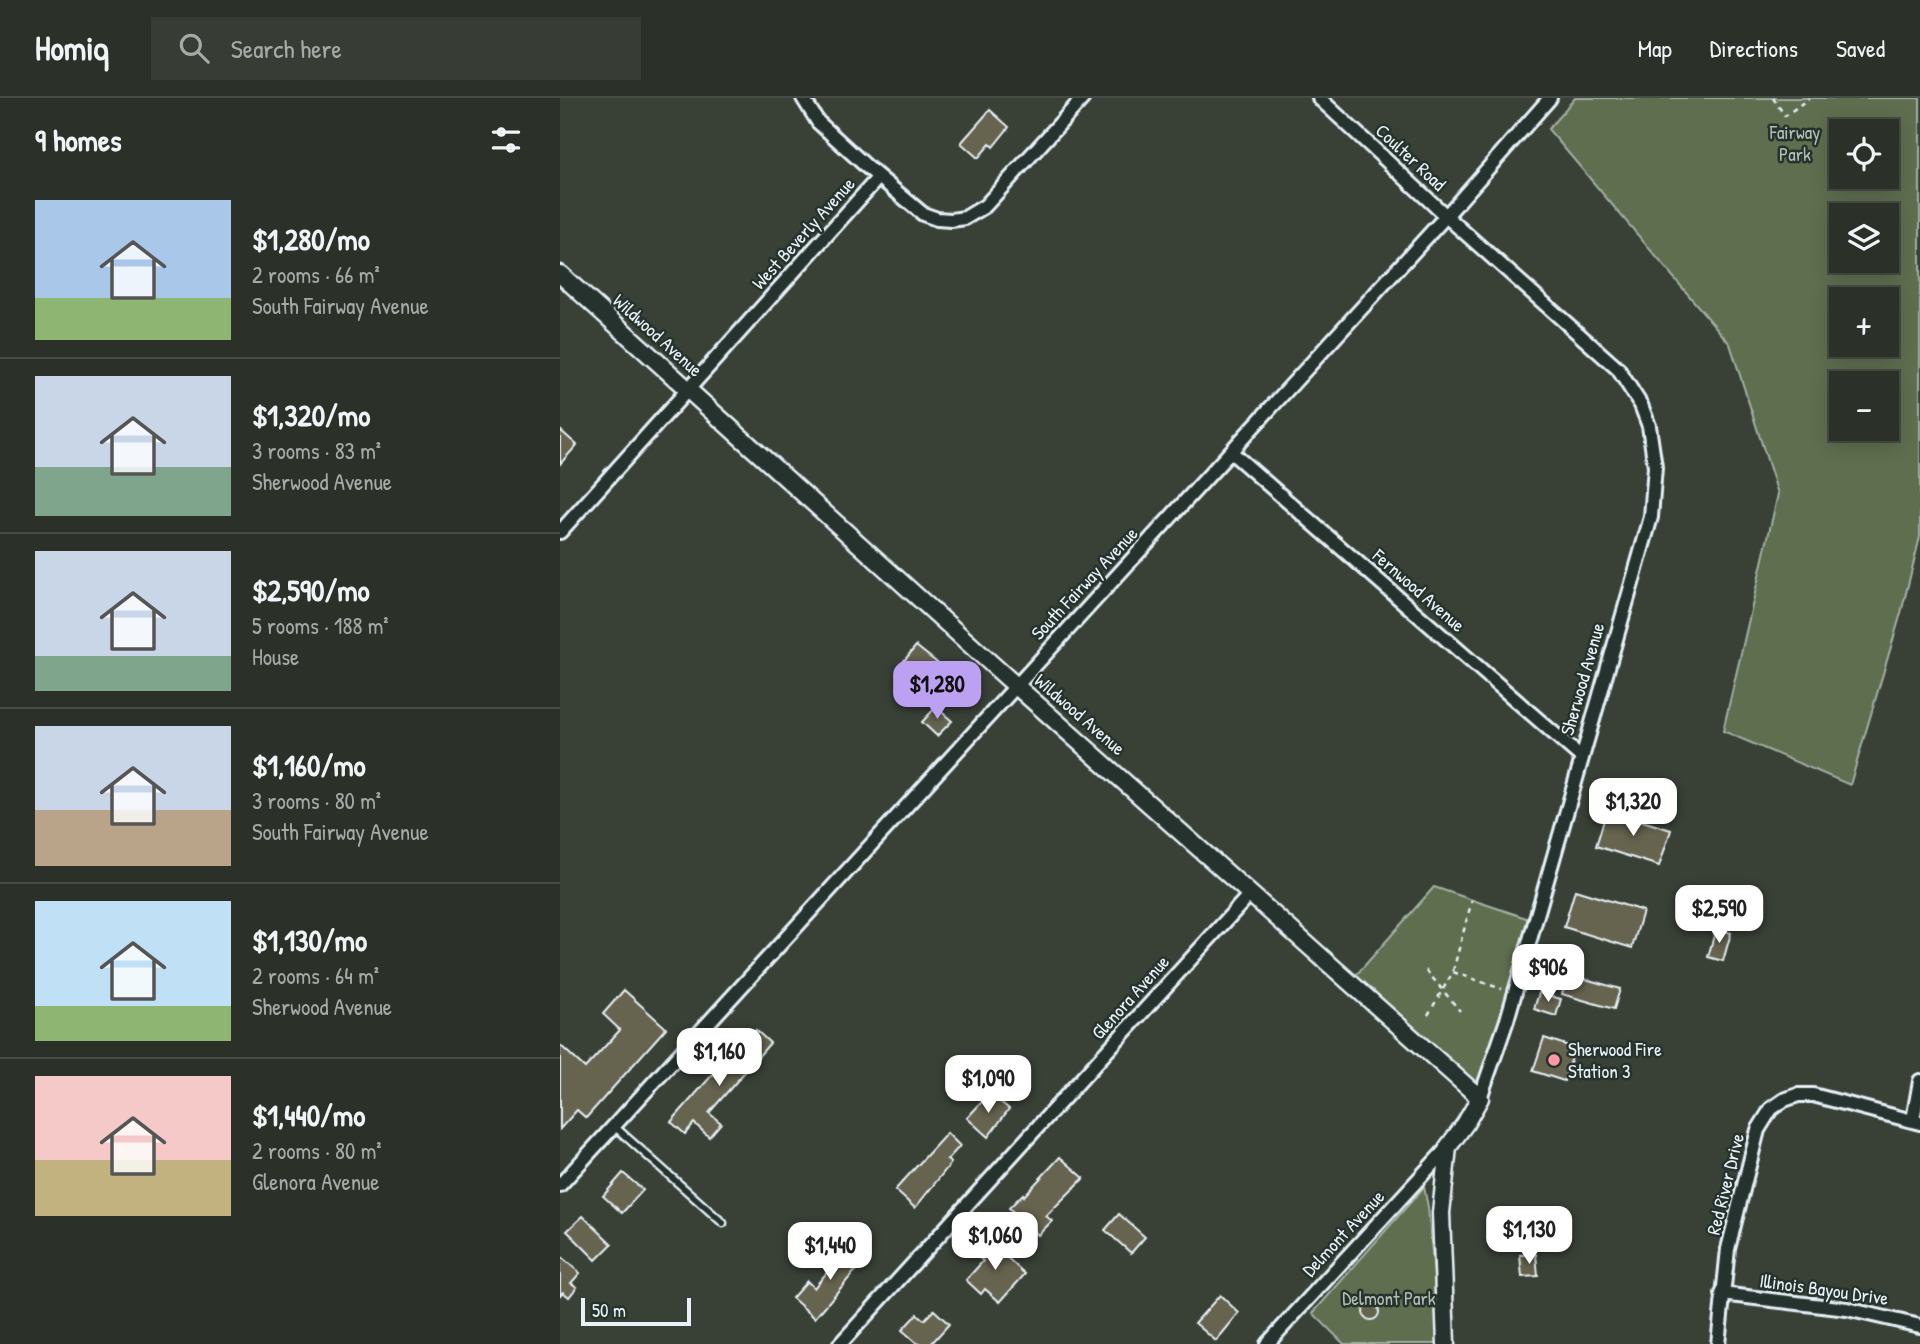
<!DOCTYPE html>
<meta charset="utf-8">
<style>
:root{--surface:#2b3129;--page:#373d35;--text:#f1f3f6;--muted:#a6a9a8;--line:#474c46;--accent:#bca0f2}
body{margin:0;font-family:"Patrick Hand",sans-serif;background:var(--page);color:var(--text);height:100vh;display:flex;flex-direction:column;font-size:26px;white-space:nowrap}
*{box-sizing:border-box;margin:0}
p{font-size:23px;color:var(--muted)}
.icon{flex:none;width:38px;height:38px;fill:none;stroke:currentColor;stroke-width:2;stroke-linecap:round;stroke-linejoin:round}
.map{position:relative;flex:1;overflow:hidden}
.sheet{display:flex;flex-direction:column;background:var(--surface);width:560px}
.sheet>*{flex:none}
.buttons{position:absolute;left:1269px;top:21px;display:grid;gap:14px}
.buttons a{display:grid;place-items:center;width:70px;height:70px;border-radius:0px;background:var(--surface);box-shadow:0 4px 18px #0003,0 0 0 2px var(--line);font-size:35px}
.scale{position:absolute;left:21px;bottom:18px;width:110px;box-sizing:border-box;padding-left:7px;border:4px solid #e8f1f8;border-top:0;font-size:19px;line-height:24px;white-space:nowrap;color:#e8f1f8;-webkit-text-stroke:5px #26332d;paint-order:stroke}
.price{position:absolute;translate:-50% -60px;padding:0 16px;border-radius:14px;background:#fff;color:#222;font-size:23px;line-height:46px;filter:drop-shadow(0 2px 4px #0008)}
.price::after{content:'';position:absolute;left:50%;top:42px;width:21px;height:16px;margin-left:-10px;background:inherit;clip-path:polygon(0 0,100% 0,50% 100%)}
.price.current{background:var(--accent);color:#111}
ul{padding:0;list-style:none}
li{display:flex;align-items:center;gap:21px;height:175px;padding:0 35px}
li+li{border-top:2px solid var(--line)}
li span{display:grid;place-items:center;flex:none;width:196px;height:140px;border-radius:0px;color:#555}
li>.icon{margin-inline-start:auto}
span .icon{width:84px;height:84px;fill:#fffc;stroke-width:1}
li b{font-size:30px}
h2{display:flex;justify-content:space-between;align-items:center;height:84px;padding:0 35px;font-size:30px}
header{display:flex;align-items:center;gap:42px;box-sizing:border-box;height:98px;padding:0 35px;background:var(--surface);border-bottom:2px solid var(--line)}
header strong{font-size:33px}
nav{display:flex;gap:38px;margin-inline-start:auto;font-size:24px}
.search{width:490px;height:63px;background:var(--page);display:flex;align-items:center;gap:18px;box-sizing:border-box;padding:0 24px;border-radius:0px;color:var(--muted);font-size:26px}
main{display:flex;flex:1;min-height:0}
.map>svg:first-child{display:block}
.green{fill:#5f6e50;stroke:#a4b0a4;stroke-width:2;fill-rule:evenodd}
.building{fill:#66634f;stroke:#e8f1f8;stroke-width:2}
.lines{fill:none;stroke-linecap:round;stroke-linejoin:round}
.lane-casing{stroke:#e8f1f8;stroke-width:11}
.street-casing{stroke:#e8f1f8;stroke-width:18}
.secondary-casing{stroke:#e8f1f8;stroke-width:21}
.path{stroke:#e8f1f8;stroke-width:2.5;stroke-dasharray:5 5;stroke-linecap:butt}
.lane{stroke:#26332d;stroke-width:6}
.street{stroke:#26332d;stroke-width:12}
.secondary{stroke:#26332d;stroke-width:16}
.poi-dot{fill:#ff9aa2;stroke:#26332d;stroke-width:2.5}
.labels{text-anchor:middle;stroke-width:5;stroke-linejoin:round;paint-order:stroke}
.park-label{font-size:19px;fill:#b1bdb5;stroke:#26332d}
.street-label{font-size:19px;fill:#e8f1f8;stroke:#26332d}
.poi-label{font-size:19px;fill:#e8f1f8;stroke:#26332d;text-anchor:start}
</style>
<header>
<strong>Homiq</strong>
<div class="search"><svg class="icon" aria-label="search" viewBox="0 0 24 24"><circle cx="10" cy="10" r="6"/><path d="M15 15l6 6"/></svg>Search here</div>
<nav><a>Map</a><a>Directions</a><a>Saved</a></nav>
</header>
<main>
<section class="sheet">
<h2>9 homes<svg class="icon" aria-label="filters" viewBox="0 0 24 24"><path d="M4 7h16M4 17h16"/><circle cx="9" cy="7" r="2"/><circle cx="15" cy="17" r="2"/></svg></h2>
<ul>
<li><span style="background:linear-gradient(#a9c7e8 70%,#8fb573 0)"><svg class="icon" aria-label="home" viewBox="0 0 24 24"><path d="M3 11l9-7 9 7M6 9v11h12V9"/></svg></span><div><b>$1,280/mo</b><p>2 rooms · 66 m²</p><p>South Fairway Avenue</p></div></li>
<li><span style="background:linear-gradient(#c9d6e8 65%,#7fa58c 0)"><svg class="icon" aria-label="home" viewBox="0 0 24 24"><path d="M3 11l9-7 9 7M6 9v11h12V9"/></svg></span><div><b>$1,320/mo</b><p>3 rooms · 83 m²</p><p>Sherwood Avenue</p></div></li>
<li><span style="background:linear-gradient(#c9d6e8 75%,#7fa58c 0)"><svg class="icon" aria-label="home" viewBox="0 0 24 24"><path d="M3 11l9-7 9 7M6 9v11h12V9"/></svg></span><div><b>$2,590/mo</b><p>5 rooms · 188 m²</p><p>House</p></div></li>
<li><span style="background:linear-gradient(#c9d6e8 60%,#b9a48a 0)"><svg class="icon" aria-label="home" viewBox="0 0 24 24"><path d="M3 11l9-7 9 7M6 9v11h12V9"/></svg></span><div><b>$1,160/mo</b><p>3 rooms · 80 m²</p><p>South Fairway Avenue</p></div></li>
<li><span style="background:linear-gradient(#bfe0f5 75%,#8fb573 0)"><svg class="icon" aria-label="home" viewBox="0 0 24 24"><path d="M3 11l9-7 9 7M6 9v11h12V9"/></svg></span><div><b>$1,130/mo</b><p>2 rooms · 64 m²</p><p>Sherwood Avenue</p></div></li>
<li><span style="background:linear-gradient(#f6c9c9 60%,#c2b280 0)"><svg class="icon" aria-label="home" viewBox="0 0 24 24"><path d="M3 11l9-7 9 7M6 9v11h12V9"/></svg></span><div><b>$1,440/mo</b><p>2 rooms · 80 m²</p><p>Glenora Avenue</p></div></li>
</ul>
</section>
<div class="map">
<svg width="1360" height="1246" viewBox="0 0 1360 1246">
<rect width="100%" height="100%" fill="#394137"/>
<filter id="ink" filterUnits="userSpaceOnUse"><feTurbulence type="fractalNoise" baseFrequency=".0143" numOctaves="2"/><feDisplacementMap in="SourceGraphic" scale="14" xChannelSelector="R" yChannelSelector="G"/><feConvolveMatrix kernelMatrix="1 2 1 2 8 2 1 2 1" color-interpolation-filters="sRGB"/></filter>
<g filter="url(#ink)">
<g class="green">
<path d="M1015 0H1360V439L1341 515 1290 687 1163 633 1218 396 1170 246 988 31ZM1281 33H1326V79H1281ZM1281 117H1326V163H1281ZM1326 201V247H1281V201ZM1326 285V331H1281V285Z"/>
<polygon points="874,789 975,823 920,1000 790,884"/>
<polygon points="864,1089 868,1109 880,1246 784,1246 753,1215"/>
</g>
<g class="building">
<polygon points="430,12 449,29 433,49 430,46 418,60 401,45"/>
<polygon points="0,332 17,347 0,366"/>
<polygon points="356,548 381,568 363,590 339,569"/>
<polygon points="376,609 392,623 377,638 362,624"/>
<polygon points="1047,712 1111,732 1099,768 1036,748"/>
<polygon points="1015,792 1083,813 1072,850 1004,829"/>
<polygon points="1156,830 1171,835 1163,863 1148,859"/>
<polygon points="1008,876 1060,891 1054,911 1002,896"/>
<polygon points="64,892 106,930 26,1020 17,1012 0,1031 0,947 25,970 60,932 43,916"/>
<polygon points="979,895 1001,901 996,918 974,911"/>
<polygon points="196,932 210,945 149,1015 161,1025 149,1039 134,1025 125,1036 111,1024 153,976 157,980 175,960 172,957"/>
<polygon points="984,940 1015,950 1004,983 973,973"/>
<polygon points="430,995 449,1011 428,1039 407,1020"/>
<polygon points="387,1035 400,1048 387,1062 391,1065 355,1110 335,1092"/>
<polygon points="500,1059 524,1080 486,1118 492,1123 478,1137 449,1110 463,1096 464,1098"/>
<polygon points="63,1075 83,1092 62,1115 43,1098"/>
<polygon points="559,1116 585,1139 571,1155 545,1132"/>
<polygon points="23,1118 52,1146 36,1162 7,1133"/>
<polygon points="427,1141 465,1176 440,1204 425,1191 421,1196 406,1182 423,1163 414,1155"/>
<polygon points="293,1143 306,1155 299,1163 302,1165 255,1220 232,1200 247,1183 254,1190"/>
<polygon points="976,1156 978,1178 962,1179 960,1157"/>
<polygon points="0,1158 20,1175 11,1185 17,1189 9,1199 3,1194 0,1197"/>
<polygon points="660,1197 679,1215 656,1243 635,1225"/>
<circle cx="811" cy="1214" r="8"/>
<polygon points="374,1212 389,1226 371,1246 358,1246 342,1232 357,1216 364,1222"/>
</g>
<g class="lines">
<g class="lane-casing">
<polyline id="lane" points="54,1028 163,1125"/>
</g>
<g class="street-casing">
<g id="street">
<polyline points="243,0 258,24 307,69 363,116 377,121 391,122 405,120 425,108 523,0"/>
<polyline points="759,0 886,118 1058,271 1081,307 1089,328 1095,369 1091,419 947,922 920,1000"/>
<polyline points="671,354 1021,659"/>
<polyline points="0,434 318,80"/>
<polyline points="1353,1022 1360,983"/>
<polyline points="0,1087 886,118 990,0"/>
<polyline points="1162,1196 1287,1211 1360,1228"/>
<polyline points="280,1246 691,795"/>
<polyline points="707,1246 888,1049"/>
<polyline points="1158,1246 1168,1151 1198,1032 1211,1011 1224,1002 1238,997 1253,997 1360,1025"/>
</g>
</g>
<g class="secondary-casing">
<polyline id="secondary" points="0,176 445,578 920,1000 905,1026 888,1049 881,1115 886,1246"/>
</g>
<g class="path">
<polyline points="1213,0 1225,18 1249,0"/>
<polyline points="866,872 900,913"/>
<polyline points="893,873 912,802"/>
<polyline points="868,917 893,874 942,891"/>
</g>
<use href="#lane" class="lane"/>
<use href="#street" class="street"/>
<use href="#secondary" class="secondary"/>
</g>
</g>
<circle class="poi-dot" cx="994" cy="962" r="7"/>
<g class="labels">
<g class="park-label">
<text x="1235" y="41">Fairway<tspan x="1235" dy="22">Park</tspan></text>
<text x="829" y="1207">Delmont Park</text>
</g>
<g class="street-label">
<text transform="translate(851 59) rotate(43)" y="7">Coulter Road</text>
<text transform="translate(243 135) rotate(-48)" y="7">West Beverly Avenue</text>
<text transform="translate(98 237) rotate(42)" y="7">Wildwood Avenue</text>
<text transform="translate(524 485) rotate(-47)" y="7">South Fairway Avenue</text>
<text transform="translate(859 492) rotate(41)" y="7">Fernwood Avenue</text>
<text transform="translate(1022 581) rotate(-74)" y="7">Sherwood Avenue</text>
<text transform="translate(520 616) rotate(41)" y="7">Wildwood Avenue</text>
<text transform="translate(570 899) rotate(-48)" y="7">Glenora Avenue</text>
<text transform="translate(1165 1086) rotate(-76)" y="7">Red River Drive</text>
<text transform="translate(783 1135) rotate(-47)" y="7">Delmont Avenue</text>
<text transform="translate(1264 1191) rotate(8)" y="7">Illinois Bayou Drive</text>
</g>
<g class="poi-label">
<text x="1008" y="958">Sherwood Fire<tspan x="1008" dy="22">Station 3</tspan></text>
</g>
</g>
</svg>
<div class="buttons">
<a><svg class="icon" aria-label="locate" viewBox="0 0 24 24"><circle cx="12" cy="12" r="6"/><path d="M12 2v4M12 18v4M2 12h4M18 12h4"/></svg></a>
<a><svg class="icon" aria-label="layers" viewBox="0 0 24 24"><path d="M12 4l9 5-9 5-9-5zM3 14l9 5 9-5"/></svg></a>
<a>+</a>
<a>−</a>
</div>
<div class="scale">50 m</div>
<b class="price current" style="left:377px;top:623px">$1,280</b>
<b class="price" style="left:1073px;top:740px">$1,320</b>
<b class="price" style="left:1159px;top:847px">$2,590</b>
<b class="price" style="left:988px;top:906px">$906</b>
<b class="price" style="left:159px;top:990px">$1,160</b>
<b class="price" style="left:428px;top:1017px">$1,090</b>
<b class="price" style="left:969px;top:1168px">$1,130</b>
<b class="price" style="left:435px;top:1174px">$1,060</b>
<b class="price" style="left:270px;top:1184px">$1,440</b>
</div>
</main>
